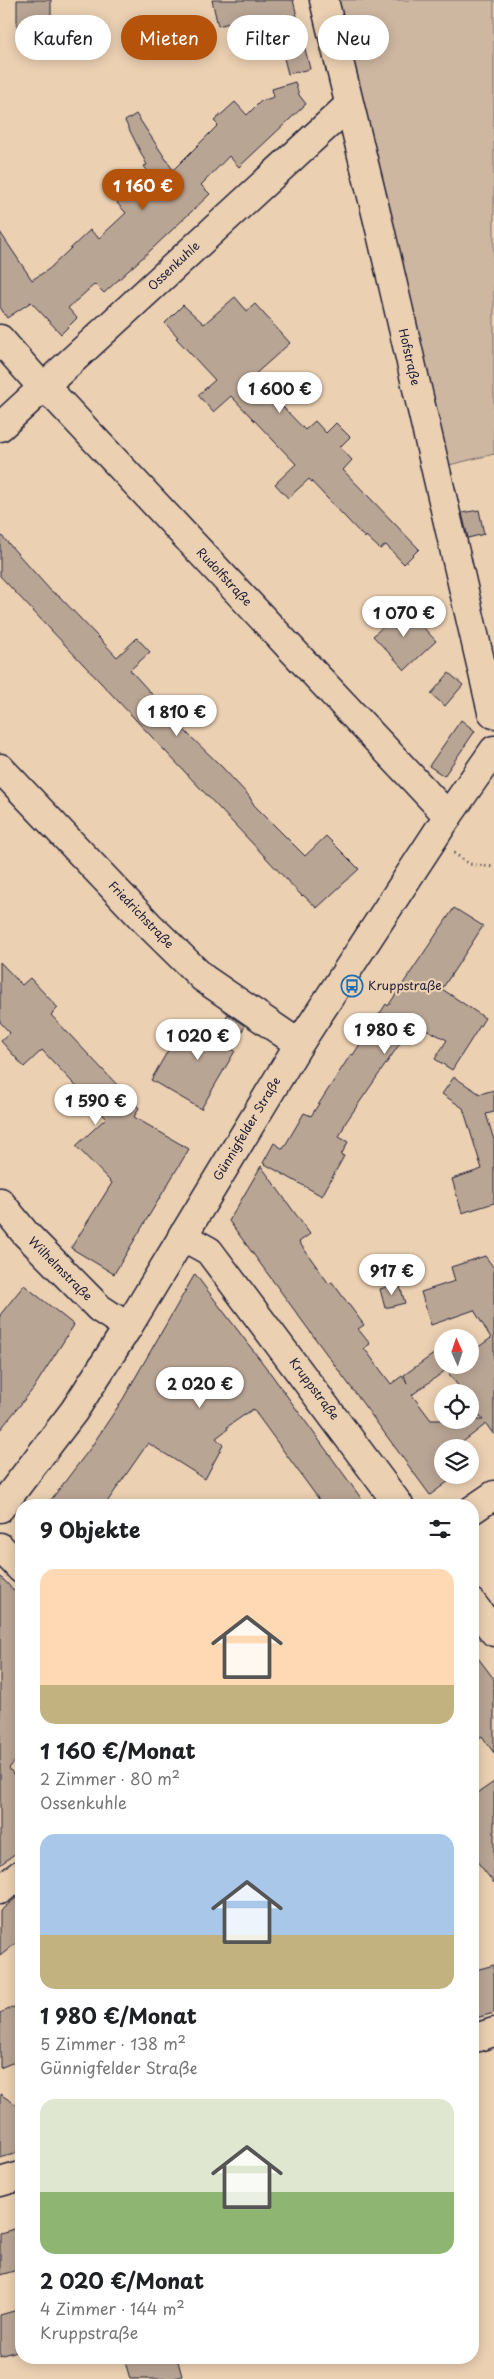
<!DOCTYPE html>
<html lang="de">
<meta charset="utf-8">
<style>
:root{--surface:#fff;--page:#f2f2f2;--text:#202124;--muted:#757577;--accent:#b45309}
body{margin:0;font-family:"Playpen Sans",sans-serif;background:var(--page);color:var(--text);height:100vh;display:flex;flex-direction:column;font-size:19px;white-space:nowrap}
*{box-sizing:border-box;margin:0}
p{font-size:16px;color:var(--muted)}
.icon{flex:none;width:28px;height:28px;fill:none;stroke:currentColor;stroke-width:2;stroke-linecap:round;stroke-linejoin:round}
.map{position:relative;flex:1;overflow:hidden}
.details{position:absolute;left:15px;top:1499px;width:464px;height:865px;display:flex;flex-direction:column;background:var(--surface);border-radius:20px;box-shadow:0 2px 12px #0003}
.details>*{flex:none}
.hud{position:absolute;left:15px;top:15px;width:465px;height:45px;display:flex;gap:10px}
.needle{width:32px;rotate:357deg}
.controls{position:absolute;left:434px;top:1329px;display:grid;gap:10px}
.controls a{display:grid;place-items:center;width:45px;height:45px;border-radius:50%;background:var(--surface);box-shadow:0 2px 12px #0003;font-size:25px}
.price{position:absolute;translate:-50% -42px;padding:0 11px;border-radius:18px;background:#fff;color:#222;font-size:16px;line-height:32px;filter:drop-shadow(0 1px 2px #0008)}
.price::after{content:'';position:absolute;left:50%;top:30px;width:15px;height:11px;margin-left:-8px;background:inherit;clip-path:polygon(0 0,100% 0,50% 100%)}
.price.active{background:var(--accent);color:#fff}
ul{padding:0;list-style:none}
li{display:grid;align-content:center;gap:10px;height:265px;padding:0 25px}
li span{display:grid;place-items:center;height:155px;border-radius:15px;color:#555}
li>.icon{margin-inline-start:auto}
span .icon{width:90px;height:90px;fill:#fffc;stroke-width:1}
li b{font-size:21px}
h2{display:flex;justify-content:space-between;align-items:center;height:60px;padding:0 25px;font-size:21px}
.pill{padding:0 18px;border-radius:22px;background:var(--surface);box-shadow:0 2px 12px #0003;font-size:18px;line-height:45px}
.pill.active{background:var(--accent);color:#fff}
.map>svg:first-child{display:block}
.green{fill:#ceb7a1;stroke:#786c6e}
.building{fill:#b9a594;stroke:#22223b;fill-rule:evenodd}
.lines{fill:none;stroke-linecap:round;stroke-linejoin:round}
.minor-casing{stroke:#22223b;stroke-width:31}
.path{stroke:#22223b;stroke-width:3;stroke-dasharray:1 4;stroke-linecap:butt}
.minor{stroke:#ebd0b2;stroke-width:28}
.labels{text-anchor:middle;stroke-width:4.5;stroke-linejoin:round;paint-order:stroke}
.street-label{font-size:12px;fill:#22223b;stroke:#ebd0b2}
.poi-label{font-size:12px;fill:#22223b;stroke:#ebd0b2;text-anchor:start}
</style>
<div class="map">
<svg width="494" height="2379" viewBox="0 0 494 2379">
<rect width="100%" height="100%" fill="#ebd0b2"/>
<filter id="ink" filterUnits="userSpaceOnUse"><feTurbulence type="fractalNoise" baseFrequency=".02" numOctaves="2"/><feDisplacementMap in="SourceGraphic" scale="10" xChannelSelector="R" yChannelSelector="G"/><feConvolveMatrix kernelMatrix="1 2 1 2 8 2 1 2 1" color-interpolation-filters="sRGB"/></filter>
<g filter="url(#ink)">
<polygon class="green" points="338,0 494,0 494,454 449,465"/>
<g class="building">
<polygon points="17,0 51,0 51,41 32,41 32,27 17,27"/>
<polygon points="212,0 293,0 310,69 288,74 280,42 265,46 257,16 218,26"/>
<polygon points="295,82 299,95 306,104 239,167 229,156 201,185 210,194 153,248 104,293 95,284 68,308 77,318 61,334 31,302 7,318 0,307 0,232 32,280 49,269 90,230 99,238 126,213 117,203 149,174 144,166 147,165 125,121 136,114 173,170 218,125 214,121 235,102 247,115 261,101 274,97 272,89"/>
<polygon points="235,297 247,311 255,304 290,343 253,376 305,430 315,421 326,433 336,423 350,437 340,447 352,460 343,470 419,549 404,564 386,545 380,549 366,536 365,538 309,479 288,498 275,484 296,464 231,396 213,412 198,395 215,380 176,338 178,337 165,323 183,305 204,324"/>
<polygon points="479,510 484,534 468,538 462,513"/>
<polygon points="0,534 51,591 60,597 117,657 137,638 150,652 130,670 188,734 222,767 249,796 254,805 305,856 326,836 359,869 317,908 303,895 302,896 0,576"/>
<polygon points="404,607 436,641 405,670 373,636"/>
<polygon points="449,673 463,685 445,706 431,694"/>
<polygon points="461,720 475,731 444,776 429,766"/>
<polygon points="454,908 483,926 442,989 485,1018 452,1070 435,1059 447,1040 414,1023 346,1122 339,1137 348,1142 341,1155 344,1156 322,1196 263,1163 274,1143 283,1149 304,1113 311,1116 351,1054 353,1055 386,1004 388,1006"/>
<polygon points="0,962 22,985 30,978 58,1008 51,1015 139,1108 134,1117 189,1149 114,1274 71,1248 112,1183 76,1146 106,1118 42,1050 24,1067 1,1041 10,1033 0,1022"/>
<polygon points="228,1014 245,1026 232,1049 235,1051 201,1109 151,1080 185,1021 214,1038"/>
<polygon points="454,1077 480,1094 494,1090 494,1112 486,1114 494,1140 494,1203 462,1213 452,1179 482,1169 463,1108 442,1094"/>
<path d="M261 1166 310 1234 299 1242 329 1284 332 1282 364 1325 358 1329 370 1344 364 1348 391 1384 402 1376 407 1383 404 1375 435 1353 442 1365H470V1353L491 1338 474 1310 431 1325 421 1292 455 1281 451 1267 485 1256 494 1268V1435L486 1424 455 1448H442V1475H457L430 1495 229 1221ZM446 1370 463 1392H470V1403L483 1420H431L412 1395Z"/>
<polygon points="195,1274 271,1374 366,1505 323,1505 253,1409 227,1427 228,1429 216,1438 223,1445 205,1479 148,1443 105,1505 47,1505 89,1450 123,1399"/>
<polygon points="399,1283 405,1303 385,1308 380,1289"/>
<polygon points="24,1285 74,1325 33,1389 0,1430 0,1315"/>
<polygon points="0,1576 21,1598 21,1755 9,1768 21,1785 21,1849 0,1865"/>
<polygon points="472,1650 494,1679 494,1753 482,1736 472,1743"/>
<polygon points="494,1782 494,1883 472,1855 472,1797"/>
<polygon points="21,1894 21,1939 0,1956 0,1911"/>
<polygon points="494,1965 494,2013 472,2019 472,1971"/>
<polygon points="21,2004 21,2059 0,2068 0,2013"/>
<polygon points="0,2094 21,2108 21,2152 0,2158"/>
<polygon points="21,2227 21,2269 0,2275 0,2233"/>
<polygon points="21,2309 21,2350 0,2356 0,2315"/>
<polygon points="124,2358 177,2358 182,2376 172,2379 130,2379"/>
</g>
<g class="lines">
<g class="minor-casing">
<g id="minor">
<polyline points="324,0 380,229 492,712 494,714"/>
<polyline points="0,339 42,387 56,398 448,816"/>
<polyline points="0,427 349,105"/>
<polyline points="0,768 148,924 203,978 299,1044"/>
<polyline points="0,1202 25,1233 99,1308 128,1327"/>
<polyline points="182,1236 209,1251 399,1505"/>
<polyline points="0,1508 74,1411 128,1327 299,1044 448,816 494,750"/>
<polyline points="472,1510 494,1495"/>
<polyline points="0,1547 21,1569"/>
<polyline points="472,1603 494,1632"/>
<polyline points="0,1890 21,1874"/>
<polyline points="472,2039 494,2032"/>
<polyline points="0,2182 21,2176"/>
</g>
</g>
<polyline class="path" points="454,853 469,864 494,867"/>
<use href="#minor" class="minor"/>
</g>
</g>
<defs>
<g id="bus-ring" transform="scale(1.125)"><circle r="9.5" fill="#ebd0b2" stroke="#1f6fb2" stroke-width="1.5"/><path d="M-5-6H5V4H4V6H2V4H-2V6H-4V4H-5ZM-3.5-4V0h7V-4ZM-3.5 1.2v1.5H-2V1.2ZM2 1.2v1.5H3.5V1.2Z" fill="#1f6fb2"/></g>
</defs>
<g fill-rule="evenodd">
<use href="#bus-ring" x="352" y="986"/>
</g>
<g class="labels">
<g class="street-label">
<text transform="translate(174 266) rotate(-43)" y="4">Ossenkuhle</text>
<text transform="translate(409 357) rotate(77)" y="4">Hofstraße</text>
<text transform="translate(224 577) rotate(47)" y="4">Rudolfstraße</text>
<text transform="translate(141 915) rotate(46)" y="4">Friedrichstraße</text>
<text transform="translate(247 1129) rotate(-59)" y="4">Günnigfelder Straße</text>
<text transform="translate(60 1269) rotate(45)" y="4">Wilhelmstraße</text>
<text transform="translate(314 1389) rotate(53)" y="4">Kruppstraße</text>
</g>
<g class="poi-label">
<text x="368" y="990">Kruppstraße</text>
</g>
</g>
</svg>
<div class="controls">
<a><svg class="needle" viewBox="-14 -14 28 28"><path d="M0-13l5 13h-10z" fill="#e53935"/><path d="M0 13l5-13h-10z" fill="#757577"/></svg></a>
<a><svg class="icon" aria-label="locate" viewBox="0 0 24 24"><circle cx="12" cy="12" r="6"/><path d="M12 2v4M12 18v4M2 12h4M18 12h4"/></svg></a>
<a><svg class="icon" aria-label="layers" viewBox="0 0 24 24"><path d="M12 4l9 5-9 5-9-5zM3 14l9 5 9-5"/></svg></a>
</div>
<b class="price active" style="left:143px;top:211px">1 160 €</b>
<b class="price" style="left:280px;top:414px">1 600 €</b>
<b class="price" style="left:404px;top:638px">1 070 €</b>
<b class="price" style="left:177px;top:737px">1 810 €</b>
<b class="price" style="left:385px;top:1055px">1 980 €</b>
<b class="price" style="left:198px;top:1061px">1 020 €</b>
<b class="price" style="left:96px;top:1126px">1 590 €</b>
<b class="price" style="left:392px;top:1296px">917 €</b>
<b class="price" style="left:200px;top:1409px">2 020 €</b>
<div class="hud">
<a class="pill">Kaufen</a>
<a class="pill active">Mieten</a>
<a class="pill">Filter</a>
<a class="pill">Neu</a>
</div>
<section class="details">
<h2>9 Objekte<svg class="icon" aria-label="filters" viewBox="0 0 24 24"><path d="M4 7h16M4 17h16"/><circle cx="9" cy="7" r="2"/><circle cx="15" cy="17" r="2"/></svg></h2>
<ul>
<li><span style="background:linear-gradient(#ffd9b3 75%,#c2b280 0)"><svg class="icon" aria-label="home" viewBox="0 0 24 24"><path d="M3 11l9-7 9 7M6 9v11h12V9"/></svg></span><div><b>1 160 €/Monat</b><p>2 Zimmer · 80 m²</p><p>Ossenkuhle</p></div></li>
<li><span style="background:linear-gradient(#a9c7e8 65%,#c2b280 0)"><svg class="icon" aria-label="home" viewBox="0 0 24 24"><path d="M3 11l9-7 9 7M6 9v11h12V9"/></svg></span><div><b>1 980 €/Monat</b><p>5 Zimmer · 138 m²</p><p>Günnigfelder Straße</p></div></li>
<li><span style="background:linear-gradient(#dfe7d0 60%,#8fb573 0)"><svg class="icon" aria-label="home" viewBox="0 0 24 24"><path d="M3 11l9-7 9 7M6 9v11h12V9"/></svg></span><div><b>2 020 €/Monat</b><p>4 Zimmer · 144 m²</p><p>Kruppstraße</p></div></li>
</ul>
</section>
</div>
